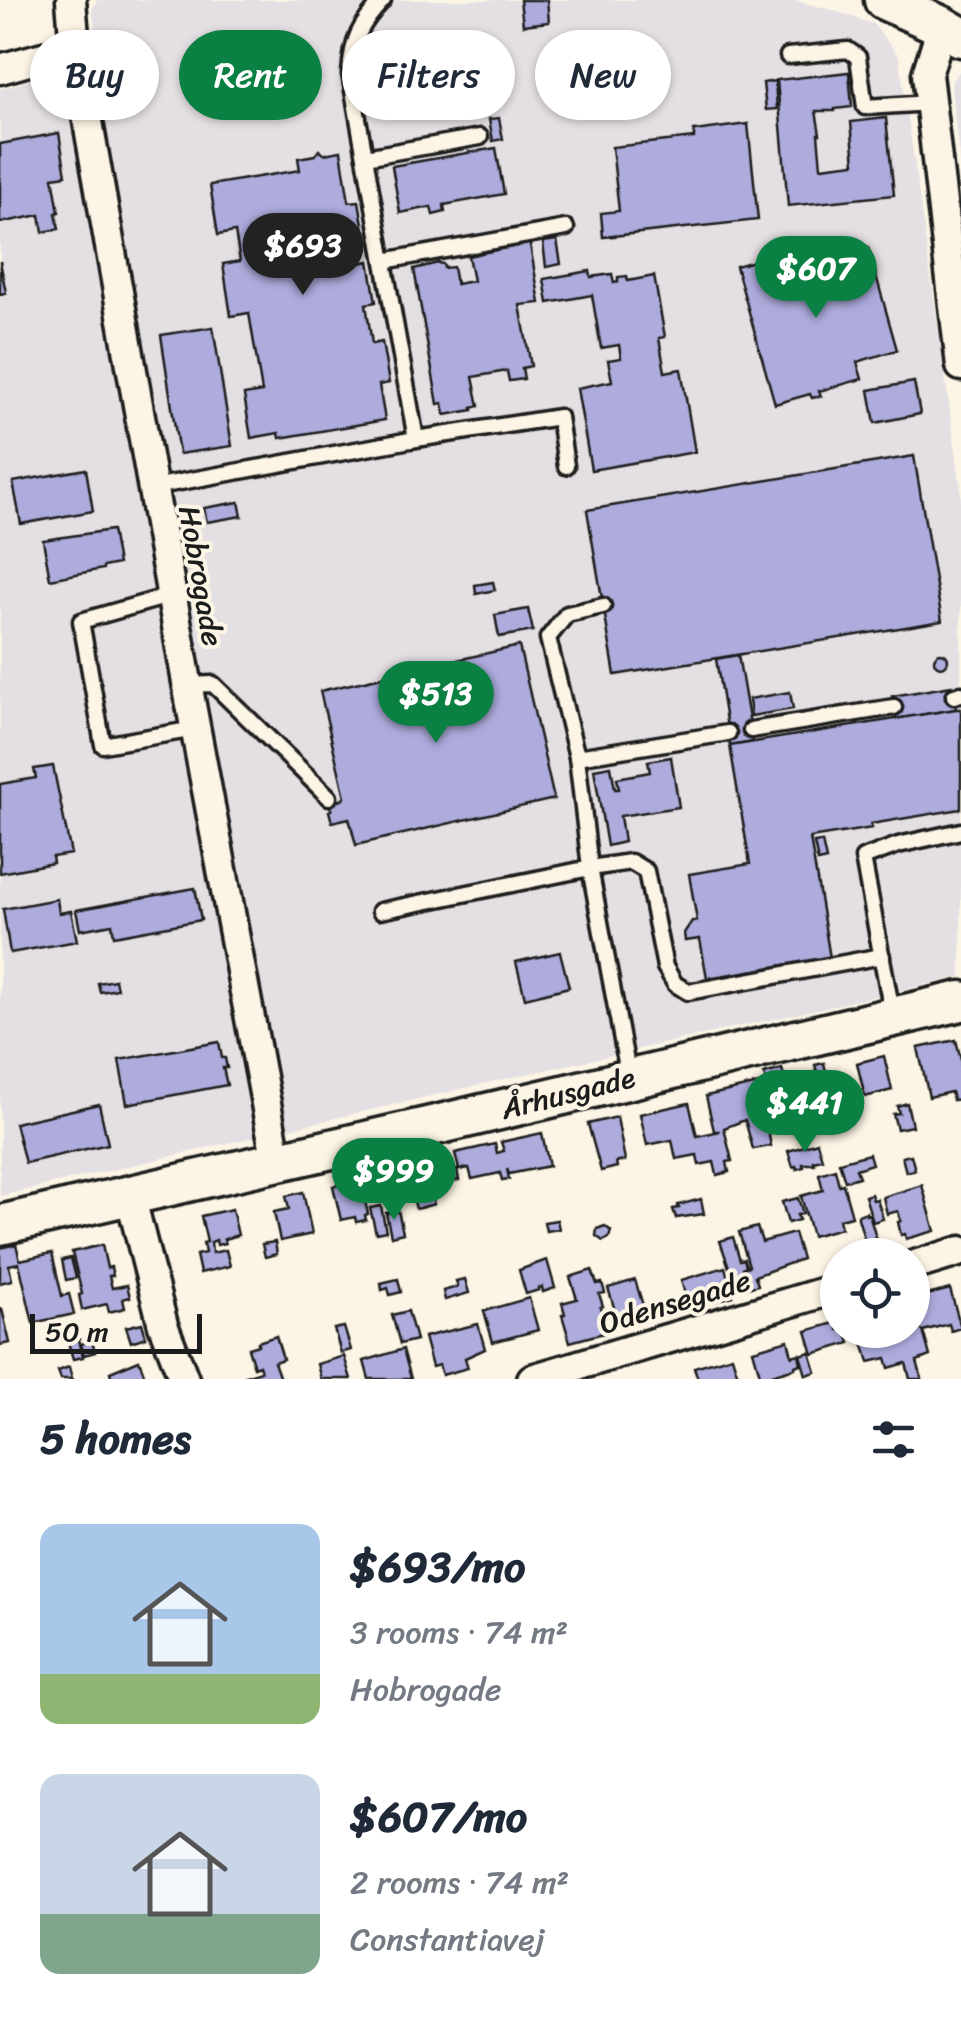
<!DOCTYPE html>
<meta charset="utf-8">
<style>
:root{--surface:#fff;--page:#f2f2f3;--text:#1f2937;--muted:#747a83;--accent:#0b8043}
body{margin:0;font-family:Sriracha,sans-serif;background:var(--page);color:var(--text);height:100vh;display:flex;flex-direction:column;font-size:38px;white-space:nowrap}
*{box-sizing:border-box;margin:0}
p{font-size:32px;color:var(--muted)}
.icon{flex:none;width:55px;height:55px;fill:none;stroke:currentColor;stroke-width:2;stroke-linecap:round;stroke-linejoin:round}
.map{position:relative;height:1379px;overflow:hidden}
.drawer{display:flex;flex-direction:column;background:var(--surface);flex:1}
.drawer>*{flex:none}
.guide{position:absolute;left:30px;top:30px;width:902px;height:90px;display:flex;gap:20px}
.buttons{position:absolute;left:820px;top:1238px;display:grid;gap:20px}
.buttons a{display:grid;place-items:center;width:110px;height:110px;border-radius:50%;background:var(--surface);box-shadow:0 2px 8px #0004;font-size:50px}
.scale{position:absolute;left:30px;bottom:25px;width:172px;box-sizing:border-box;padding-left:10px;border:5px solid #1c1c1c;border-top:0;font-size:28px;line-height:35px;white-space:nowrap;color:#1c1c1c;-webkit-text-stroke:8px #fcf5e5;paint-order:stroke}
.price{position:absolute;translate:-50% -85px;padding:0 22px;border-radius:35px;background:var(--accent);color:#fff;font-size:32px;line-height:65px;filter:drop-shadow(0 2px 5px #0008)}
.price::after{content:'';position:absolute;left:50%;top:60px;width:30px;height:22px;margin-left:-15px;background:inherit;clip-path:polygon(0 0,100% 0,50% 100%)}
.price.active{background:#222;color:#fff}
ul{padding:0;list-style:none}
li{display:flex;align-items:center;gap:30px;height:250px;padding:0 40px}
li span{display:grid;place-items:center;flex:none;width:280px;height:200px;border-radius:20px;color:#555}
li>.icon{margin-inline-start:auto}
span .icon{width:120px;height:120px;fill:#fffc;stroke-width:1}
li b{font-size:42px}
h2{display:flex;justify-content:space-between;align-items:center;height:120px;padding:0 40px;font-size:42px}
.chip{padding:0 35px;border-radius:45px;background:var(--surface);box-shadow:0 2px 8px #0004;font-size:35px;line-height:90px}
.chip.active{background:var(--accent);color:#fff}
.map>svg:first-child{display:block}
.built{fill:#e4dfe3}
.building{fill:#adacdd;stroke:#1c1c1c;stroke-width:2.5}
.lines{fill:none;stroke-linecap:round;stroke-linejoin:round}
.lane-casing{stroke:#1c1c1c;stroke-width:21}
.street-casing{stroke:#1c1c1c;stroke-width:35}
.secondary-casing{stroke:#1c1c1c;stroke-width:45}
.lane{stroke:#fcf5e5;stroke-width:14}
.street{stroke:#fcf5e5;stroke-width:28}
.secondary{stroke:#fcf5e5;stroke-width:38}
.labels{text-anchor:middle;stroke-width:8;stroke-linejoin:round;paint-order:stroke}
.street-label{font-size:30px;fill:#1c1c1c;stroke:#fcf5e5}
</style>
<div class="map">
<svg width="961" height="1379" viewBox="0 0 961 1379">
<rect width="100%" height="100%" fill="#fcf5e5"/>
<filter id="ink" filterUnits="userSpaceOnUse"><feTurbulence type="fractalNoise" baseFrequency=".01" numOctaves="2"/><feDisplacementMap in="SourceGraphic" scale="20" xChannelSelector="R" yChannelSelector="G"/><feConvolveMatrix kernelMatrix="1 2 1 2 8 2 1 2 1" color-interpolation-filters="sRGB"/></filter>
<g filter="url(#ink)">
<g class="built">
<polygon points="97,0 792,0 829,9 873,24 899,56 961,487 961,977 487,1083 0,1196 0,89 101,59 92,10"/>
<polygon points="961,69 961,172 951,88 952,80"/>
</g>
<g class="building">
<polygon points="520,0 547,0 549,22 523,25"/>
<polygon points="849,72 852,107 835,109 835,111 816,111 820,134 818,134 821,167 855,163 851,122 886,118 894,195 788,206 777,80"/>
<polygon points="775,81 777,109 766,110 763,83"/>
<polygon points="499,118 503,139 493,141 489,119"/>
<polygon points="748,124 758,220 603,237 601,213 619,211 612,147 694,138 694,131"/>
<polygon points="59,133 66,175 53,177 59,212 56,213 59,229 43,232 40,215 0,223 0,144"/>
<polygon points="496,148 504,194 444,205 445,212 433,215 431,207 400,213 392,166"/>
<polygon points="319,150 324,154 341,151 349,202 359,201 366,242 356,243 359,263 369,261 376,302 366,304 372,344 382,342 389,383 379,385 385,420 280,438 279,433 251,438 244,395 262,392 249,313 231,316 223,264 240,261 235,232 218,235 210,185 300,170 298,158 315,155"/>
<polygon points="557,240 561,264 546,267 543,242"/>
<polygon points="528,243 530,245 540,303 520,305 531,366 522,368 524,379 509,381 507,371 473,377 479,406 472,408 473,410 445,415 443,403 438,404 414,269 438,263 443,264 444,268 453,267 456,284 473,281 468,256"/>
<polygon points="868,247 897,350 857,362 862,379 819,391 821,396 812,398 810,394 775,404 736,266 782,253 787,270"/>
<polygon points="0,261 6,293 0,294"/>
<polygon points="590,271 591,277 612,274 614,283 618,282 618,277 627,276 628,281 654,276 665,337 659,338 665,372 681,369 695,452 591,470 577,388 612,381 608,360 621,358 619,345 601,348 592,295 548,303 544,279"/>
<polygon points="213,327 232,446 179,454 161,335"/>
<polygon points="914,382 920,414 875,423 869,390"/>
<polygon points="914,456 942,621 615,675 587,510"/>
<polygon points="86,469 93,511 21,524 13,482"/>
<polygon points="239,502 242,516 207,522 204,508"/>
<polygon points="112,530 118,564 103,567 103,569 50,579 43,540"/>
<polygon points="493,582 495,590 476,594 475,585"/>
<polygon points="528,609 533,631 499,637 495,615"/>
<polygon points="519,646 554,799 356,845 349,818 332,822 329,811 332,809 325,801 333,793 340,801 345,797 320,691"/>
<circle cx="941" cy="660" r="7"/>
<polygon points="738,655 753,742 730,746 716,659"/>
<polygon points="952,686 956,709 896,719 892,696"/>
<polygon points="790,692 793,709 751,716 749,699"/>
<polygon points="956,709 961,709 961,809 871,824 872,828 810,838 830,958 707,978 700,939 685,941 684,933 692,921 697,921 689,874 750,864 730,746"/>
<polygon points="671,757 679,807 620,816 624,842 607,846 594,769 611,766 615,789 619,789 617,778 650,772 648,761"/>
<polygon points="53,766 71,854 52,857 53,863 0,873 0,784 36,778 34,769"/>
<polygon points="822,842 826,860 818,862 814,843"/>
<polygon points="195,888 201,920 114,936 112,924 80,930 76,910"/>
<polygon points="57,899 59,913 71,911 77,941 10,953 3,909"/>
<polygon points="560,952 569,987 525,998 516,962"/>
<polygon points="115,980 117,989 100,992 98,983"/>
<polygon points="956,1040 961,1060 961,1099 953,1100 951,1092 929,1097 918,1048"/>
<polygon points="219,1042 222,1058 225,1058 227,1068 223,1068 227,1085 127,1104 119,1060"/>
<polygon points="884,1056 892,1090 865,1097 857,1063"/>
<polygon points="824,1063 835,1109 796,1118 786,1079 817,1072 815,1065"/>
<polygon points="782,1069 788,1089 784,1089 787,1100 771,1103 764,1074"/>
<polygon points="759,1084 771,1146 753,1149 745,1120 724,1128 732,1161 727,1162 729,1172 717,1175 714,1162 699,1165 697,1155 676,1159 672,1140 647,1145 640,1114 689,1103 697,1136 720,1131 714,1131 706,1096"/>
<polygon points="907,1103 912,1126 897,1129 893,1114 899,1113 897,1106"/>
<polygon points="99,1104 108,1144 25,1163 15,1123"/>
<polygon points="617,1117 625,1161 616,1162 617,1167 601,1171 588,1124"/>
<polygon points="542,1133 549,1166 509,1174 507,1169 509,1179 502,1180 500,1173 472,1179 469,1168 459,1170 455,1153 495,1144 497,1153 504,1151 501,1142"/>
<polygon points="817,1142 822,1159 813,1161 814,1164 803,1164 804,1167 797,1169 796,1166 793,1167 788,1151"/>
<polygon points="869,1154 872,1164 856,1169 859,1177 845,1181 839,1162"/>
<polygon points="911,1155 915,1170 906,1172 902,1157"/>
<polygon points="424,1164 434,1204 416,1209 413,1198 395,1202 387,1173"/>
<polygon points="835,1169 839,1185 843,1184 852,1216 839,1219 841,1228 812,1236 801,1196 823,1190 819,1174"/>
<polygon points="457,1170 459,1180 447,1182 444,1172"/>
<polygon points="360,1180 368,1214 365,1215 366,1220 356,1222 355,1217 341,1220 333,1186"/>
<polygon points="922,1185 935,1231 906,1239 905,1234 901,1235 898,1222 901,1221 898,1211 887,1214 883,1197"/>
<polygon points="303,1192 312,1234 280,1241 274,1212 289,1209 286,1196"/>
<polygon points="871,1194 873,1200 877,1199 883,1219 873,1222 865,1196"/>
<polygon points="798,1198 803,1214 797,1215 799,1220 788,1223 782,1202"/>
<polygon points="701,1199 704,1214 676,1218 673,1209 679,1208 678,1205"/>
<polygon points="381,1206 386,1231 376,1233 370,1208"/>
<polygon points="232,1209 238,1235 224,1239 225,1243 217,1245 216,1240 211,1242 212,1253 226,1250 230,1266 200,1273 196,1255 205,1253 203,1243 207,1242 201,1216"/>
<polygon points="398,1210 403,1233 391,1236 386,1213"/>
<polygon points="866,1212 866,1215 869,1214 876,1238 865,1241 858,1218 858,1215"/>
<polygon points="557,1220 559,1229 546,1231 544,1222"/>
<polygon points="605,1226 611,1231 609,1238 603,1241 596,1236 597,1229"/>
<polygon points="757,1227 762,1242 794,1233 802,1259 755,1276 758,1285 748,1288 746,1279 734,1282 720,1241 733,1237 740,1260 744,1259 746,1266 742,1268 749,1266 739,1232"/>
<polygon points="275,1242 277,1254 265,1257 262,1244"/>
<polygon points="16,1244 20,1260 52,1253 62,1296 69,1294 74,1314 33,1323 19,1263 9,1265 12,1280 0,1283 0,1248"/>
<polygon points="102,1245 107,1268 111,1267 113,1276 109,1276 112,1288 127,1285 130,1297 123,1299 125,1308 109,1312 107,1304 82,1310 79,1295 82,1294 72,1252"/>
<polygon points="71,1258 76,1278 66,1280 62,1260"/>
<polygon points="547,1260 555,1288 543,1292 542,1287 538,1288 539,1290 526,1294 519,1270"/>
<polygon points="725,1267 733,1296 689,1308 681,1280"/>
<polygon points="592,1270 597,1284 602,1283 605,1293 599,1294 603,1306 600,1307 607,1332 570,1342 562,1315 565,1314 562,1303 577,1299 570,1277"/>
<polygon points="398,1279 401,1292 390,1295 388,1288 382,1290 381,1283"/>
<polygon points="465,1279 469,1293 445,1300 443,1291 458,1287 456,1281"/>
<polygon points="635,1280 646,1315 619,1323 608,1288"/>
<polygon points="950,1289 961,1328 951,1331 949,1324 923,1331 930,1356 917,1361 922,1379 910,1379 906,1363 889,1368 886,1358 869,1362 861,1336 854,1338 852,1330 901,1330 904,1340 913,1337 911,1332 920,1330 912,1299"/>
<polygon points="529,1298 538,1330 493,1342 484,1311"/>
<polygon points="2,1309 10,1343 0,1345 0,1310"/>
<polygon points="408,1311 416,1340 400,1344 392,1315"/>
<polygon points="838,1322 838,1330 846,1330 850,1343 813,1354 806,1331"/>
<polygon points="142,1323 146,1337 131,1342 126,1327"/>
<polygon points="478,1324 485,1349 465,1358 468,1368 442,1375 439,1365 432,1367 424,1337"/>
<polygon points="344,1327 351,1350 341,1353 334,1329"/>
<polygon points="276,1336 283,1359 274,1362 280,1379 246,1379 245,1376 261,1371 259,1365 254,1367 248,1348 258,1345 258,1342"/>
<polygon points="79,1339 83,1357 73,1359 68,1342"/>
<polygon points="788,1340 792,1356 799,1354 801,1364 795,1366 795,1368 761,1378 753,1350"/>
<polygon points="92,1341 95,1352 84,1355 81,1344"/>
<polygon points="403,1349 411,1379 369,1379 364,1361"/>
<polygon points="810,1352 816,1372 806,1375 800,1355"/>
<polygon points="344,1356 351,1379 321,1379 317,1364"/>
<polygon points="732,1356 739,1379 698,1379 694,1367"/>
<polygon points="139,1360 146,1379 112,1379 110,1372"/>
<polygon points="69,1367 72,1379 61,1379 58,1371"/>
</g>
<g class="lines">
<g class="lane-casing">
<g id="lane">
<path d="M383 0C360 25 352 39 350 74L416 439"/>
<polyline points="788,56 848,50 858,57 865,107 931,103"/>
<polyline points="365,157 480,137"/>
<polyline points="384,261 566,228"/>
<polyline points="153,487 416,439 559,417 566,466"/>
<polyline points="172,595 81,621 103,745 195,729"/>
<polyline points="603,606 567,614 548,638 577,757 590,868 629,1078"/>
<polyline points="187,685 213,684 329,797"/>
<polyline points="954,696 961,694"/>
<polyline points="751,730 894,707"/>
<polyline points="577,757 728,733"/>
<polyline points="380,911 590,868 631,862 646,871 665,967 675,984 688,992 882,956"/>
<polyline points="893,1017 863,858 898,845 961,831"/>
</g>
</g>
<g class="street-casing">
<g id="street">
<polyline points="71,0 75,48 191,705 277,1162"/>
<polyline points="942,26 927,74 961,366"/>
<polyline points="0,69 75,48"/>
<polyline points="130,1195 163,1325 184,1379"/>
<polyline points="912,1266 961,1251"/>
<polyline points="532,1379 838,1288"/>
</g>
</g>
<g class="secondary-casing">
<g id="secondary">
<polyline points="884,0 942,26 961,37"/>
<polyline points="0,1225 436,1125 961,1001"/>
</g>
</g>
<use href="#lane" class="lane"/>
<use href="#street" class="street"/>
<use href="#secondary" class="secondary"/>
</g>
</g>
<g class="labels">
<g class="street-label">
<text transform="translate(201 576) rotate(80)" y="10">Hobrogade</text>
<text transform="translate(568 1093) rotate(-14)" y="10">Århusgade</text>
<text transform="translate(675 1302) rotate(-17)" y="10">Odensegade</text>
</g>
</g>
</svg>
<div class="buttons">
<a><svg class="icon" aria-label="locate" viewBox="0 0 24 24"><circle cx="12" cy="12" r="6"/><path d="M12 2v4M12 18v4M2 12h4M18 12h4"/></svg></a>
</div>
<div class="scale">50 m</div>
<b class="price active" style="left:303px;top:298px">$693</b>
<b class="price" style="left:816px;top:321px">$607</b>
<b class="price" style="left:436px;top:746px">$513</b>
<b class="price" style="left:805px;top:1155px">$441</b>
<b class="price" style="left:394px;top:1223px">$999</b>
<div class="guide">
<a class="chip">Buy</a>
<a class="chip active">Rent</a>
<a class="chip">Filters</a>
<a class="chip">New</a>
</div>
</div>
<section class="drawer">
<h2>5 homes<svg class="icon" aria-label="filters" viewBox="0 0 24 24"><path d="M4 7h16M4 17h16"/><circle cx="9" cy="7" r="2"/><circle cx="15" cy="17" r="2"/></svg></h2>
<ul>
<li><span style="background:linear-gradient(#a9c7e8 75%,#8fb573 0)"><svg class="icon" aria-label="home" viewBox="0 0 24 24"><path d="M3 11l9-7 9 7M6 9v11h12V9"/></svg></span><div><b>$693/mo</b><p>3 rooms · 74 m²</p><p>Hobrogade</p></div></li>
<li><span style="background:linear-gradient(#c9d6e8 70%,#7fa58c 0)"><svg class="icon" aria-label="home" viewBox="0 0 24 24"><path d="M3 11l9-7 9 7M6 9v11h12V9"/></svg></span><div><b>$607/mo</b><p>2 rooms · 74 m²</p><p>Constantiavej</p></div></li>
</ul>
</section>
